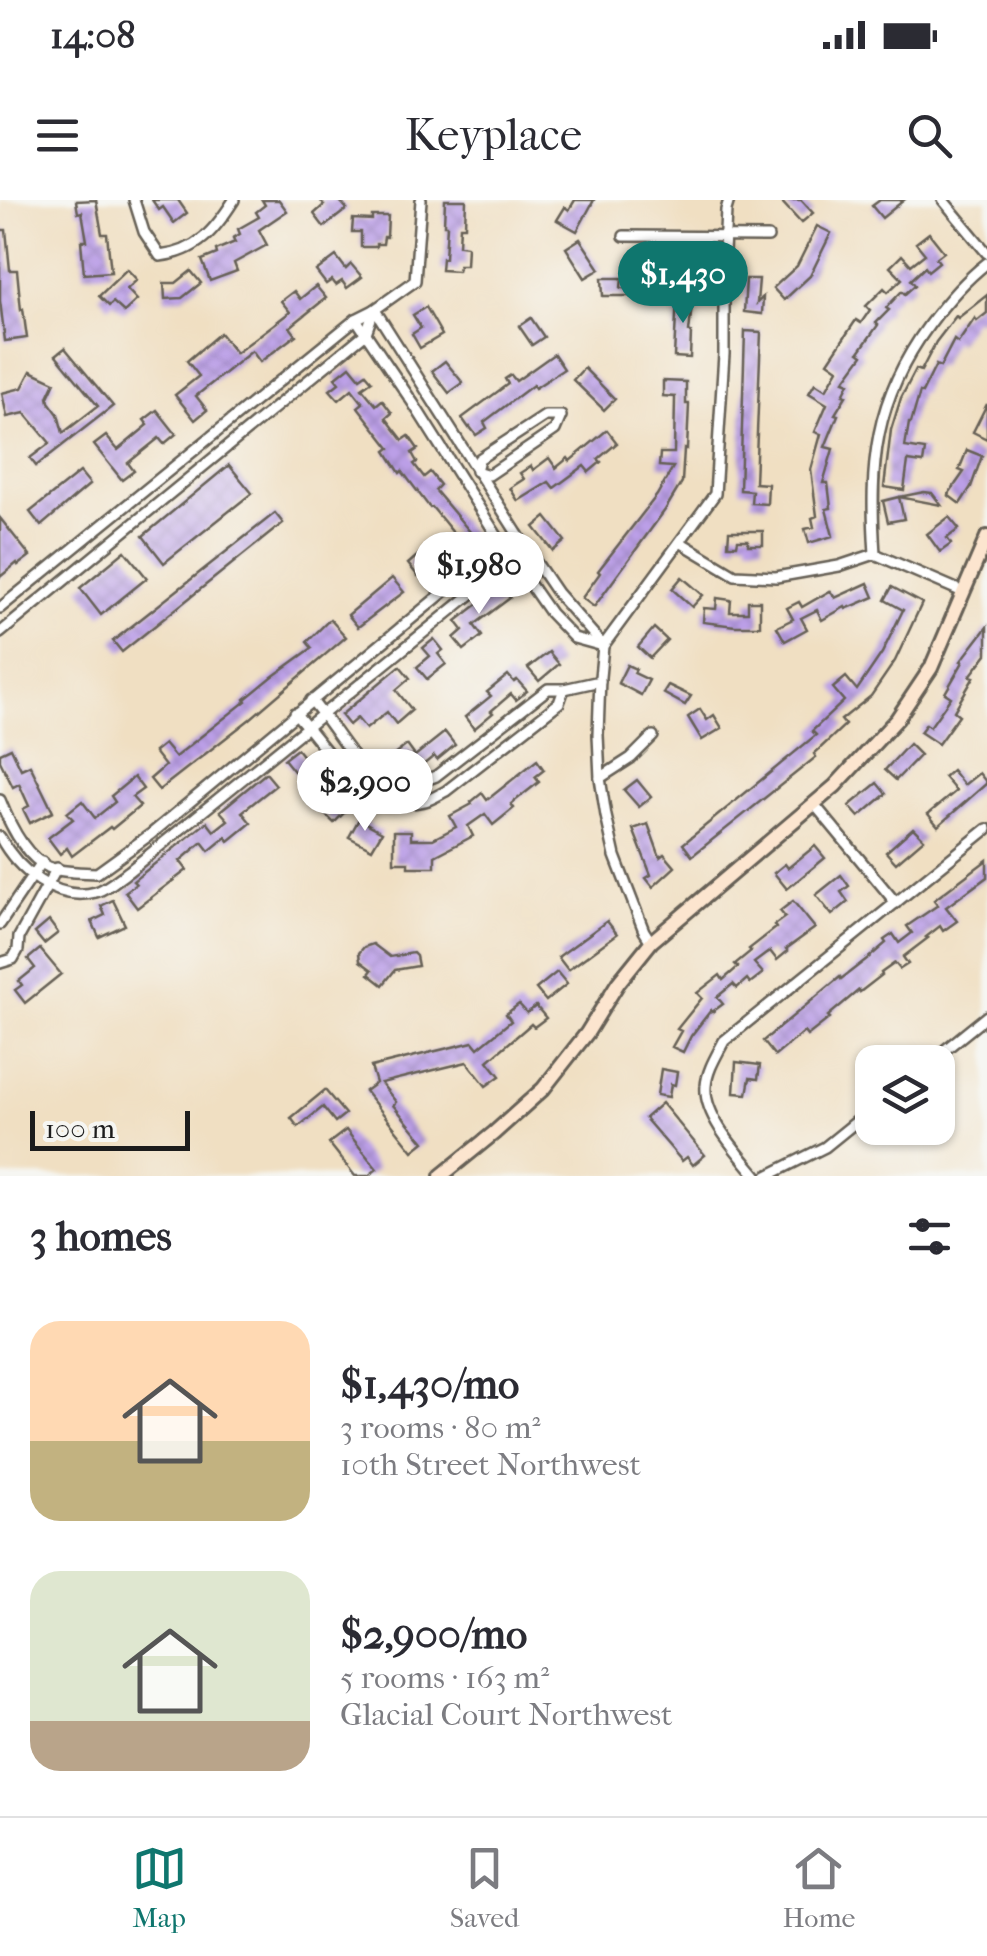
<!DOCTYPE html>
<meta charset="utf-8">
<style>
:root{--surface:#fff;--page:#f2f2f3;--text:#2b2b33;--muted:#7c7c81;--line:#e1e1e2;--accent:#0f766e}
body{margin:0;font-family:"IM FELL French Canon",serif;background:var(--page);color:var(--text);height:100vh;display:flex;flex-direction:column;font-size:38px;white-space:nowrap}
*{box-sizing:border-box;margin:0}
p{font-size:32px;color:var(--muted)}
.icon{flex:none;width:55px;height:55px;fill:none;stroke:currentColor;stroke-width:2;stroke-linecap:round;stroke-linejoin:round}
.map{position:relative;height:976px;overflow:hidden}
.side{display:flex;flex-direction:column;background:var(--surface);flex:1}
.side>*{flex:none}
.fabs{position:absolute;left:855px;top:845px;display:grid;gap:20px}
.fabs a{display:grid;place-items:center;width:100px;height:100px;border-radius:20px;background:var(--surface);box-shadow:0 2px 8px #0004;font-size:50px}
.scale{position:absolute;left:30px;bottom:25px;width:160px;box-sizing:border-box;padding-left:10px;border:5px solid #1c1c1c;border-top:0;font-size:28px;line-height:35px;white-space:nowrap;color:#1c1c1c;-webkit-text-stroke:8px #f6f6f2;paint-order:stroke}
.price{position:absolute;translate:-50% -85px;padding:0 22px;border-radius:35px;background:#fff;color:#222;font-size:32px;line-height:65px;filter:drop-shadow(0 2px 5px #0008)}
.price::after{content:'';position:absolute;left:50%;top:60px;width:30px;height:22px;margin-left:-15px;background:inherit;clip-path:polygon(0 0,100% 0,50% 100%)}
.price.on{background:var(--accent);color:#fff}
ul{padding:0;list-style:none}
li{display:flex;align-items:center;gap:30px;height:250px;padding:0 30px}
li span{display:grid;place-items:center;flex:none;width:280px;height:200px;border-radius:30px;color:#555}
li>.icon{margin-inline-start:auto}
span .icon{width:120px;height:120px;fill:#fffc;stroke-width:1}
li b{font-size:42px}
h2{display:flex;justify-content:space-between;align-items:center;height:120px;padding:0 30px;font-size:42px}
.status{display:flex;justify-content:space-between;align-items:center;height:70px;padding:0 50px;background:var(--surface);direction:ltr}
.status svg{height:28px;fill:currentColor}
header{display:flex;justify-content:space-between;align-items:center;height:130px;padding:0 30px;background:var(--surface);font-size:45px;font-weight:600}
.tab-bar{display:flex;justify-content:space-around;align-items:center;height:140px;border-top:2px solid var(--line);background:var(--surface);font-size:28px;color:var(--muted)}
.tab-bar a{display:grid;justify-items:center;gap:5px}
.tab-bar .on{color:var(--accent)}
.map>svg:first-child{display:block}
.building{fill:url(#building-cross-hatch)}
.lines{fill:none;stroke-linecap:round;stroke-linejoin:round}
.street-casing{stroke:#666056;stroke-width:14}
.secondary-casing{stroke:#666056;stroke-width:18}
.street{stroke:#fff;stroke-width:9}
.secondary{stroke:#fce5cf;stroke-width:12}
</style>
<div class="status"><b>14:08</b><svg viewBox="0 0 49 12"><path d="M0 12V9h3v3zM5 12V6h3v6zM10 12V3h3v9zM15 12V0h3v12zM26 1h20v11H26zM47 4h2v5h-2z"/></svg></div>
<header><svg class="icon" aria-label="menu" viewBox="0 0 24 24"><path d="M4 6h16M4 12h16M4 18h16"/></svg>Keyplace<svg class="icon" aria-label="search" viewBox="0 0 24 24"><circle cx="10" cy="10" r="6"/><path d="M15 15l6 6"/></svg></header>
<div class="map">
<svg width="987" height="976" viewBox="0 0 987 976">
<defs>
<pattern id="building-cross-hatch" width="8" height="8" patternUnits="userSpaceOnUse" patternTransform="scale(2.5)"><rect width="8" height="8" fill="#bb9fe7"/><path d="M0 0l8 8M0 8l8-8" fill="none" stroke="#a088c6"/></pattern>
</defs>
<rect width="100%" height="100%" fill="#f6f6f2"/>
<filter id="ink" filterUnits="userSpaceOnUse"><feTurbulence type="fractalNoise" baseFrequency=".01" numOctaves="2"/><feDisplacementMap in="SourceGraphic" scale="20" xChannelSelector="R" yChannelSelector="G"/><feConvolveMatrix kernelMatrix="1 2 1 2 8 2 1 2 1" color-interpolation-filters="sRGB"/></filter>
<filter id="wash" filterUnits="userSpaceOnUse"><feTurbulence type="fractalNoise" baseFrequency=".0048" numOctaves="4" result="noise"/><feDisplacementMap in="SourceGraphic" scale="40" xChannelSelector="R" yChannelSelector="G"/><feGaussianBlur stdDeviation="2.25" result="paint"/><feColorMatrix in="noise" values="0 0 0 0 0 0 0 0 0 0 0 0 0 0 0 0 0 1.4 0 .05"/><feComposite in="paint" operator="in"/></filter>
<g filter="url(#wash)">
<rect width="100%" height="100%" fill="#f0dfc2"/>
<g id="blocks">
<g class="building">
<polygon points="96,0 102,34 107,34 111,72 84,74 81,41 87,41 82,12 78,13 76,1"/>
<polygon points="152,0 178,0 187,13 174,23 163,7 159,10"/>
<polygon points="262,0 279,0 287,11 259,30 267,45 234,63 237,71 210,81 202,60 217,54 216,50 235,42 233,38 240,34 238,29 259,17 256,12 265,5"/>
<polygon points="320,0 339,0 347,9 324,27 314,14 324,5"/>
<polygon points="445,0 466,0 465,26 460,26 459,45 467,46 466,65 459,65 458,71 441,70 442,58 445,58 447,25 444,25"/>
<polygon points="575,0 594,0 577,31 557,20 565,7 569,10"/>
<polygon points="780,0 801,0 813,13 801,23"/>
<polygon points="880,0 904,0 882,18 872,6"/>
<polygon points="372,16 388,16 387,37 384,37 383,44 376,44 376,47 361,47 361,32 352,32 353,19 372,20"/>
<polygon points="817,26 831,33 810,76 784,100 773,88 797,66"/>
<polygon points="0,30 6,30 10,70 17,70 21,110 23,109 27,138 5,141 0,101"/>
<polygon points="929,33 944,52 936,58 939,62 928,71 925,67 911,80 915,85 905,94 902,91 886,108 889,110 876,123 878,125 859,152 863,155 844,181 849,183 843,195 846,196 835,214 838,215 825,247 833,249 823,283 828,283 831,308 826,309 833,336 809,343 805,329 814,327 812,318 817,316 811,270 821,234 815,232 827,204 809,193 815,183 826,190 838,169 828,162 856,120 861,123 870,110 866,106 884,88 888,92 902,79 890,67 902,55 911,65 925,54 916,43"/>
<polygon points="580,39 600,69 585,78 566,48"/>
<polygon points="336,56 346,69 351,64 362,77 347,88 342,81 336,85 332,80 326,84 316,71"/>
<polygon points="668,62 691,63 690,78 667,77"/>
<polygon points="127,69 137,80 127,89 137,100 124,112 113,102 109,106 99,96"/>
<polygon points="191,71 201,83 182,98 165,99 164,83 176,83"/>
<polygon points="602,78 622,78 621,88 639,90 639,96 603,96"/>
<polygon points="746,79 759,79 757,103 763,97 762,114 744,112"/>
<polygon points="316,86 326,98 290,127 296,135 260,162 252,151 196,196 207,210 195,220 175,195 199,176 187,161 220,133 236,153 290,112 281,101 294,91 300,99"/>
<polygon points="677,94 693,96 689,132 691,133 690,158 674,157"/>
<polygon points="987,95 987,113 977,121 975,118 958,143 954,140 940,167 936,165 922,193 920,192 911,223 909,223 905,247 925,250 923,263 908,261 904,290 884,287 891,230 901,198 916,169 921,171 936,142 956,116 958,118"/>
<polygon points="426,107 442,135 420,148 412,134 421,128 413,115"/>
<polygon points="531,118 544,137 532,145 519,126"/>
<polygon points="745,131 761,132 755,283 768,284 767,304 751,303 752,291 740,290"/>
<polygon points="65,148 113,206 36,266 30,258 50,243 25,213 7,217 2,193 22,188 31,171 55,182 48,197 49,202 58,214 63,233 98,206 56,155"/>
<polygon points="554,154 564,169 535,188 533,185 484,222 487,228 476,235 470,227 469,228 462,218 508,184 505,179 511,175 516,181"/>
<polygon points="445,161 463,183 449,193 432,171"/>
<polygon points="350,166 360,178 366,174 372,181 362,188 376,205 382,200 392,213 386,218 403,240 409,236 418,249 412,253 417,262 414,264 424,277 430,272 440,285 435,290 471,333 457,344 451,336 454,334 432,307 430,308 402,271 400,273 386,251 390,248 358,207 363,203 352,189 339,200 330,190 339,183 335,178"/>
<polygon points="584,168 615,199 604,210 573,180"/>
<polygon points="663,181 686,182 686,204 689,204 687,249 684,249 682,282 665,310 594,407 582,398 600,373 598,371 657,295 673,267 659,266 660,253 674,253 675,197 663,196"/>
<polygon points="987,204 987,239 973,232"/>
<polygon points="157,210 176,234 164,244 159,238 128,263 134,271 122,280 94,245 106,236 118,250 148,225 144,220"/>
<polygon points="607,230 617,243 598,259 601,262 589,272 584,266 554,288 549,282 518,301 510,288 524,279 520,273 531,266 533,270 549,258 556,268 568,258 570,261"/>
<polygon points="967,250 982,256 971,287 960,304 948,295 964,272 959,270"/>
<polygon points="229,265 252,293 164,363 143,336"/>
<polygon points="80,272 90,284 41,326 30,312"/>
<polygon points="924,292 932,293 941,305 899,297"/>
<polygon points="899,297 904,319 888,322 883,301"/>
<polygon points="275,313 283,323 122,452 113,441"/>
<polygon points="546,317 565,341 553,351 534,327"/>
<polygon points="949,317 959,329 947,338 951,344 940,352 927,334"/>
<polygon points="0,318 30,356 18,365 17,363 0,377"/>
<polygon points="729,331 763,331 763,345 748,345 748,340 738,340 737,345 728,345"/>
<polygon points="425,349 430,355 436,350 446,362 429,375 425,371 418,376 408,364"/>
<polygon points="125,351 147,378 101,415 80,388"/>
<polygon points="682,377 703,395 692,407 672,389"/>
<polygon points="392,378 404,392 358,427 348,415"/>
<polygon points="868,383 874,397 846,409 845,407 822,420 817,410 801,418 807,429 785,441 777,427 793,419 787,408 799,402 802,407 830,391 835,398"/>
<polygon points="501,386 510,398 474,425 482,436 464,450 454,438 463,430 456,421"/>
<polygon points="892,387 922,403 895,461 871,496 841,520 845,525 814,554 816,557 692,656 683,644 816,535 812,531 844,501 833,488 846,477 857,490 882,453 903,410 885,400"/>
<polygon points="717,398 731,400 730,412 748,412 748,401 760,401 760,426 735,426 703,422 704,408 716,409"/>
<polygon points="330,419 346,437 250,519 159,590 150,579 165,566 154,552 164,544 175,557 246,501 245,499 272,477 312,448 307,442"/>
<polygon points="987,427 987,454 970,476 974,477 954,511 959,515 938,544 920,532 926,524 930,527 951,497 945,493 963,462 961,461"/>
<polygon points="654,428 667,440 650,458 638,447"/>
<polygon points="434,439 443,450 438,454 446,464 427,479 417,467 430,456 423,448"/>
<polygon points="549,452 559,464 539,481 528,468"/>
<polygon points="627,465 636,469 634,473 649,480 641,495 618,483"/>
<polygon points="400,466 410,478 396,490 412,510 396,524 387,512 366,529 357,518 349,525 341,515"/>
<polygon points="508,475 514,482 517,480 527,491 516,500 511,494 491,511 493,513 474,529 465,517 491,496 487,492"/>
<polygon points="668,485 691,496 685,505 663,493"/>
<polygon points="700,509 707,520 714,515 722,528 702,540 688,517"/>
<polygon points="445,532 455,545 437,560 434,556 411,575 402,565 393,573 385,562 407,545 415,556"/>
<polygon points="909,544 920,555 896,580 885,570"/>
<polygon points="11,548 21,569 30,565 53,612 30,623 23,609 29,606 19,584 13,587 0,561 0,553"/>
<polygon points="297,549 318,576 306,586 284,559"/>
<polygon points="537,560 544,570 535,577 539,582 511,604 514,608 493,625 485,614 468,626 473,636 435,656 435,667 408,667 408,662 394,662 394,631 411,631 411,639 433,639 456,627 450,616 472,604 471,602 482,593 487,600"/>
<polygon points="952,570 964,585 979,573 987,583 938,626 928,614 956,591 944,577"/>
<polygon points="266,573 276,585 242,612 251,623 229,641 226,637 209,651 202,642 180,661 187,670 137,708 125,692 136,684 133,681 207,622 214,631 228,620 220,611"/>
<polygon points="134,577 143,589 132,597 140,606 112,629 110,627 72,656 67,648 60,654 48,638 73,619 67,613 82,601 95,618 115,602 111,596"/>
<polygon points="637,580 651,597 639,607 624,590"/>
<polygon points="877,583 886,594 859,617 849,606"/>
<polygon points="325,589 347,610 334,623 312,602"/>
<polygon points="359,619 382,632 372,649 349,637"/>
<polygon points="648,624 660,657 664,654 675,667 653,687 646,678 651,675 633,629"/>
<polygon points="913,628 924,639 896,663 886,652"/>
<polygon points="815,646 825,658 787,689 774,673 785,664 788,668"/>
<polygon points="987,660 987,677 946,707 957,721 943,731 940,726 926,737 928,738 903,757 908,764 900,769 895,763 881,773 882,775 860,792 859,790 828,816 830,818 807,836 804,832 775,856 763,841 840,777 841,779 872,755 886,743 884,740 893,734 899,743 912,733 907,726 938,705 934,700"/>
<polygon points="841,675 849,686 841,692 848,702 832,715 816,695"/>
<polygon points="113,700 125,725 99,737 92,721 105,715 101,706"/>
<polygon points="793,701 815,728 786,749 788,751 777,760 770,751 754,763 763,773 750,783 747,779 737,788 733,784 717,797 723,804 712,812 711,810 691,836 683,852 672,847 681,831 677,829 702,798 697,793 720,775 723,780 738,767 735,764 751,751 749,749 776,728 774,725 785,717 780,711"/>
<polygon points="49,721 58,733 44,744 35,733"/>
<polygon points="607,721 617,734 568,770 558,757"/>
<polygon points="373,744 390,757 413,753 416,756 418,766 395,770 383,785 369,774 372,770 360,761 359,753 364,747"/>
<polygon points="40,749 61,774 25,803 15,790 22,785 19,781 35,768 28,759"/>
<polygon points="557,772 567,784 546,801 536,789"/>
<polygon points="519,804 527,813 536,806 546,818 534,827 531,824 488,861 500,876 486,886 467,862 381,883 396,902 393,905 424,942 413,951 365,891 376,883 371,867 473,842 478,848 511,821 506,814"/>
<polygon points="736,862 760,865 758,879 750,878 747,894 734,893"/>
<polygon points="661,869 677,872 675,885 671,884 669,897 657,895"/>
<polygon points="325,890 345,914 335,922 323,907 298,927 291,918"/>
<polygon points="662,903 705,955 693,965 687,957 682,961 645,918"/>
<polygon points="346,930 377,969 368,976 355,976 329,943"/>
</g>
</g>
</g>
<g filter="url(#ink)">
<use href="#blocks" fill-opacity="0" stroke="#666056" stroke-width="2.5"/>
<g class="lines">
<g class="street-casing">
<g id="street">
<path d="M134 0 144 32 160 56C197 52 215 30 234 0"/>
<polyline points="943,0 987,53"/>
<polyline points="624,36 768,37"/>
<polyline points="375,110 527,349 557,393 602,444"/>
<polyline points="356,119 413,203 502,344 550,413 574,438 603,446"/>
<polygon points="545,216 561,216 555,230 489,275 476,271 479,259"/>
<polyline points="680,342 735,375 776,377 839,366 875,354 963,392"/>
<path d="M875 354C869 264 874 200 929 125 946 102 964 81 987 63"/>
<polyline points="0,408 356,119 374,110 415,81 421,0"/>
<polyline points="0,433 366,133 374,110"/>
<path d="M311 500C350 544 367 606 436 576L548 489H564L600 481"/>
<path d="M295 513C330 551 363 616 425 601 432 599 440 594 446 591L559 503 564 489"/>
<polyline points="600,578 631,558 653,536"/>
<path d="M0 600C9 623 24 656 48 667 62 673 82 672 97 673L151 634 502 344 518 335"/>
<polyline points="814,604 896,703"/>
<path d="M0 637C17 669 56 703 96 692 107 689 119 678 129 671L527 349"/>
<polyline points="0,724 42,662"/>
<polyline points="651,742 644,731 615,656 606,616 600,578 598,535 600,477 603,446 715,294 724,154 724,53 726,10 729,0"/>
<polyline points="0,763 13,759 18,750 19,737 57,668"/>
<polyline points="930,862 987,816"/>
<path d="M757 976C739 954 703 916 706 886 707 870 717 855 724 841L987 629"/>
<polyline points="767,976 825,947 872,909"/>
</g>
</g>
<g class="secondary-casing">
<polyline id="secondary" points="441,976 494,933 543,889 587,833 618,783 651,742 835,586 897,519 931,468 987,337"/>
</g>
<use href="#street" class="street"/>
<use href="#secondary" class="secondary"/>
</g>
</g>
</svg>
<div class="fabs">
<a><svg class="icon" aria-label="layers" viewBox="0 0 24 24"><path d="M12 4l9 5-9 5-9-5zM3 14l9 5 9-5"/></svg></a>
</div>
<div class="scale">100 m</div>
<b class="price on" style="left:683px;top:126px">$1,430</b>
<b class="price" style="left:479px;top:417px">$1,980</b>
<b class="price" style="left:365px;top:634px">$2,900</b>
</div>
<section class="side">
<h2>3 homes<svg class="icon" aria-label="filters" viewBox="0 0 24 24"><path d="M4 7h16M4 17h16"/><circle cx="9" cy="7" r="2"/><circle cx="15" cy="17" r="2"/></svg></h2>
<ul>
<li><span style="background:linear-gradient(#ffd9b3 60%,#c2b280 0)"><svg class="icon" aria-label="home" viewBox="0 0 24 24"><path d="M3 11l9-7 9 7M6 9v11h12V9"/></svg></span><div><b>$1,430/mo</b><p>3 rooms · 80 m²</p><p>10th Street Northwest</p></div></li>
<li><span style="background:linear-gradient(#dfe7d0 75%,#b9a48a 0)"><svg class="icon" aria-label="home" viewBox="0 0 24 24"><path d="M3 11l9-7 9 7M6 9v11h12V9"/></svg></span><div><b>$2,900/mo</b><p>5 rooms · 163 m²</p><p>Glacial Court Northwest</p></div></li>
</ul>
</section>
<nav class="tab-bar">
<a class="on"><svg class="icon" aria-label="map" viewBox="0 0 24 24"><path d="M3 6l6-2 6 2 6-2v14l-6 2-6-2-6 2zM9 4v14M15 6v14"/></svg>Map</a>
<a><svg class="icon" aria-label="saved" viewBox="0 0 24 24"><path d="M7 4h10v16l-5-4-5 4z"/></svg>Saved</a>
<a><svg class="icon" aria-label="home" viewBox="0 0 24 24"><path d="M3 11l9-7 9 7M6 9v11h12V9"/></svg>Home</a>
</nav>
